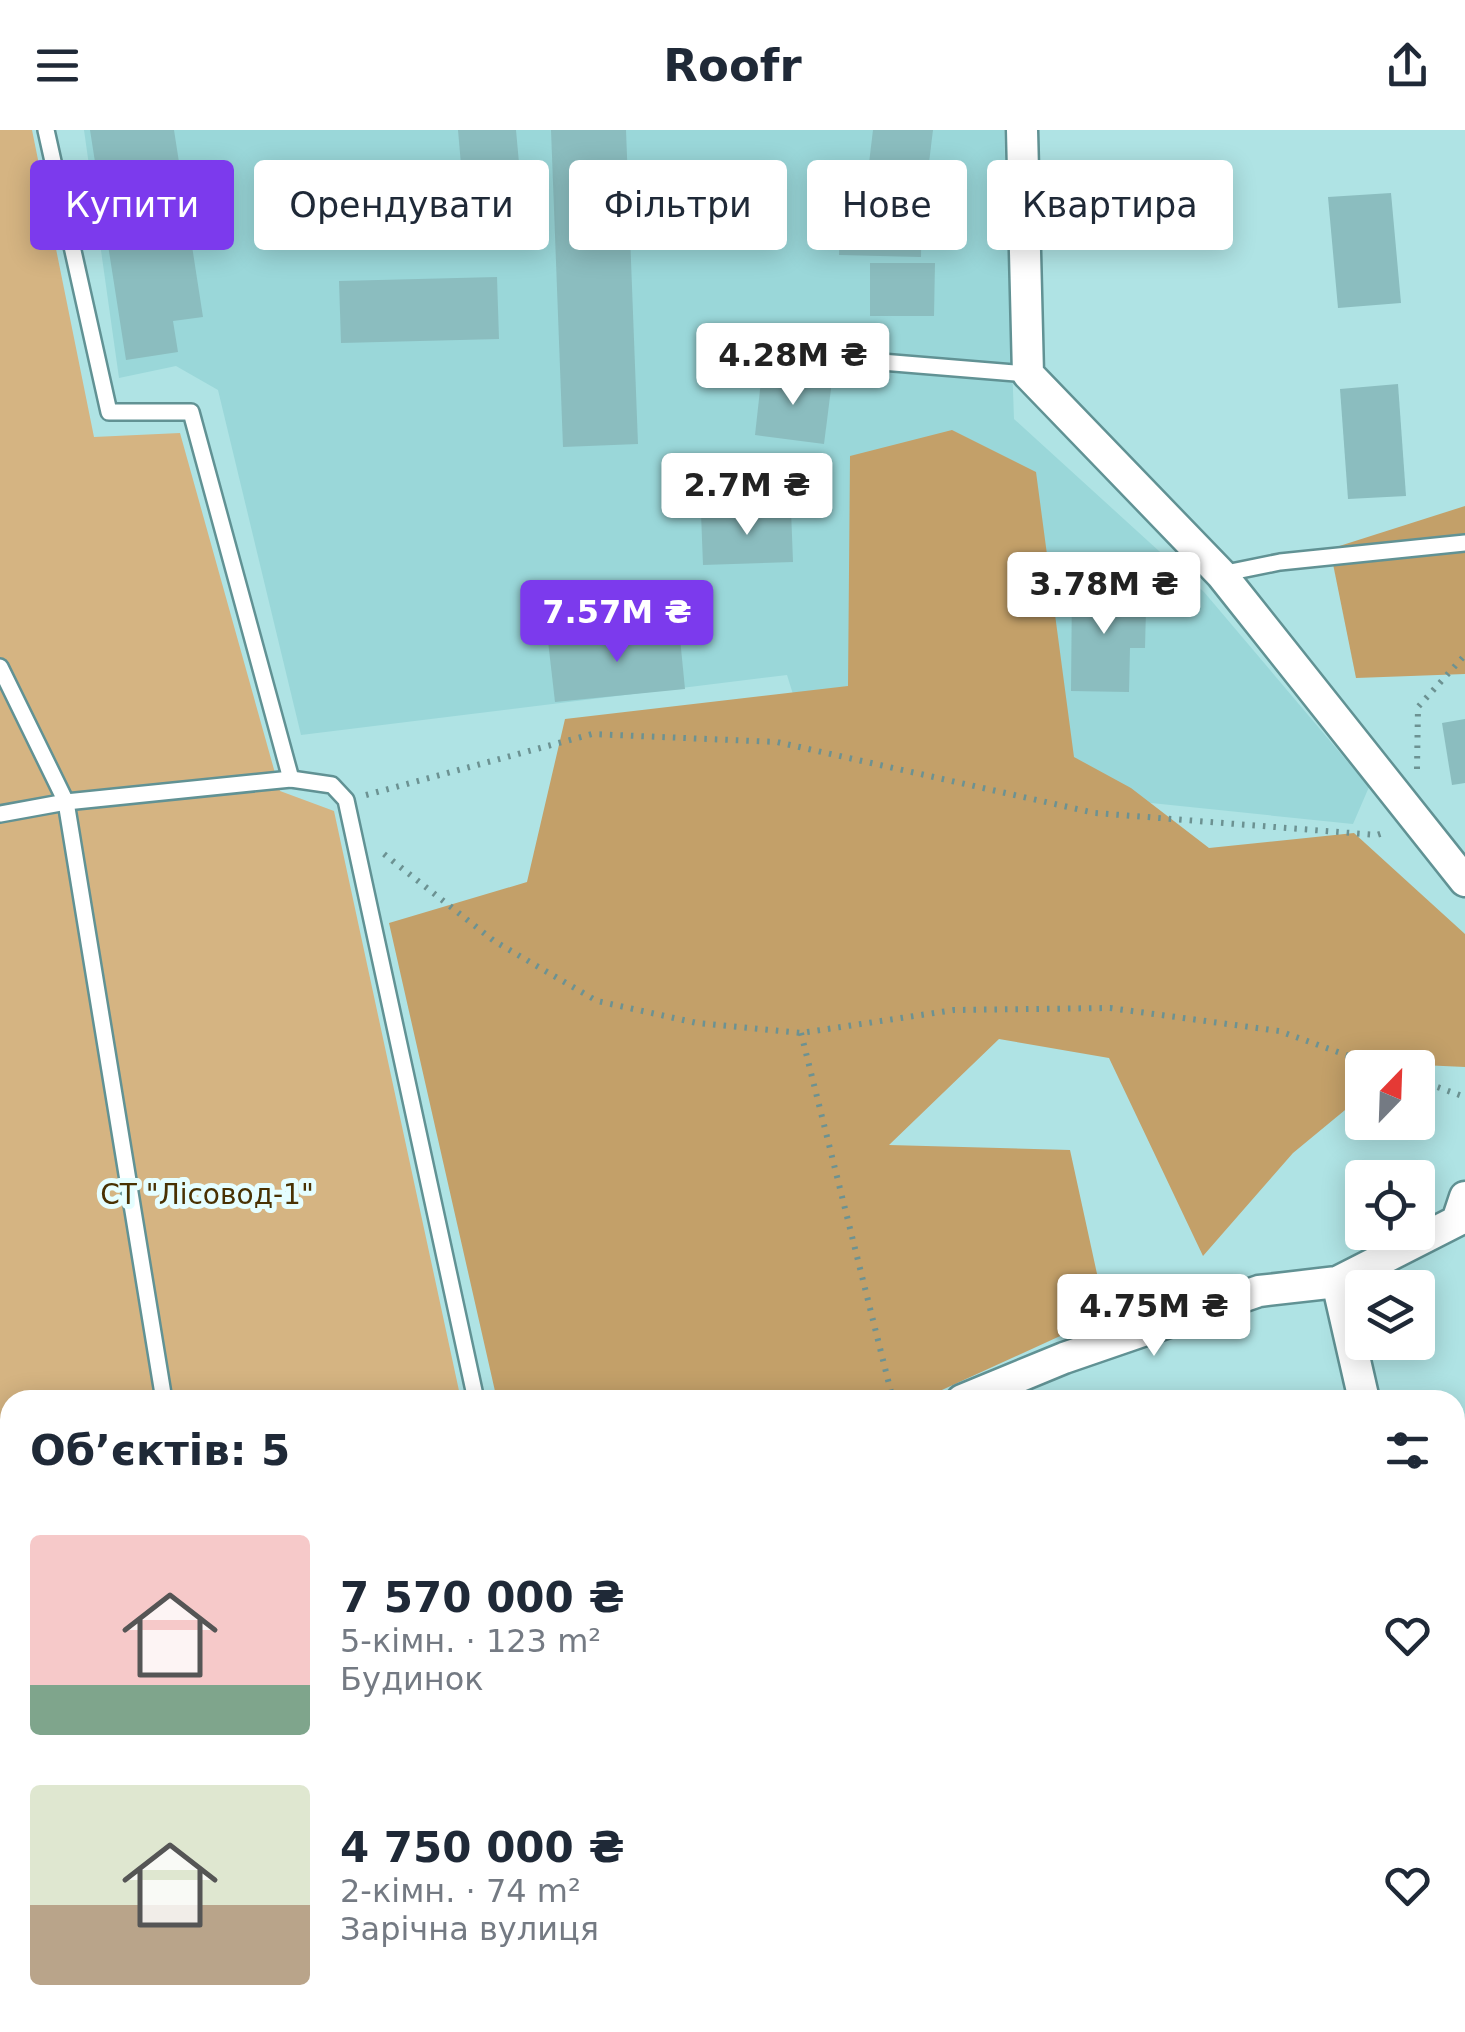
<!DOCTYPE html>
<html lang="uk">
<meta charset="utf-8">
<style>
:root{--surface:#fff;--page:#f6f6f7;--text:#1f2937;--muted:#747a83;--accent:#7c3aed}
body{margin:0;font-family:"DejaVu Sans",sans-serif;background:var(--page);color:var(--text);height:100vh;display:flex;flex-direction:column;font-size:38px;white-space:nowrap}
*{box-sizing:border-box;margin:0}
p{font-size:32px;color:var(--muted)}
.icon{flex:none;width:55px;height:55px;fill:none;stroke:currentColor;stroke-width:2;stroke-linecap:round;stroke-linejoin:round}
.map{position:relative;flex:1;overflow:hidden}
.side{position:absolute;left:0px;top:1260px;width:1465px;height:642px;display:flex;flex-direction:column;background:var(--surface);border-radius:30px 30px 0 0;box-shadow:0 5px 25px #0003}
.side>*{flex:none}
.top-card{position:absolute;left:30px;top:30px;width:1405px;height:90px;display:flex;gap:20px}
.needle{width:65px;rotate:23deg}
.tools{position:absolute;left:1345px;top:920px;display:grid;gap:20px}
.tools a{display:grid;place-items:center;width:90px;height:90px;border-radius:10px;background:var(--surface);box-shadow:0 5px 25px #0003;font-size:50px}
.price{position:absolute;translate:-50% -85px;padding:0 22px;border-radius:10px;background:#fff;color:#222;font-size:32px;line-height:65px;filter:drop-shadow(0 2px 5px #0008)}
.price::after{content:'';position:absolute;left:50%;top:60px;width:30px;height:22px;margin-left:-15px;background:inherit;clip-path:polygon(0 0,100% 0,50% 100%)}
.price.on{background:var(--accent);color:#fff}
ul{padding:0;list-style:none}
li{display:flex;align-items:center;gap:30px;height:250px;padding:0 30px}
li span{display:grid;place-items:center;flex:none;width:280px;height:200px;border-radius:10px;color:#555}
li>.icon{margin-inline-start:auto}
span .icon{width:120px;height:120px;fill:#fffc;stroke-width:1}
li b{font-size:42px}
h2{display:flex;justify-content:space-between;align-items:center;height:120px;padding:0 30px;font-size:42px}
.pill{padding:0 35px;border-radius:10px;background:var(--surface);box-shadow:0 5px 25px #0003;font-size:35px;line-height:90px}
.pill.on{background:var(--accent);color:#fff}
header{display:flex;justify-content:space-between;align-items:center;height:130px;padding:0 30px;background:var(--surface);font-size:45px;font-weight:800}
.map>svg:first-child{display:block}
.built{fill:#9ad7d9}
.green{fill:#d5b482}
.forest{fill:#c3a069}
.building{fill:#8bbdbf}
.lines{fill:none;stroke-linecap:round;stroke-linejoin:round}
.lane-casing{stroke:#619294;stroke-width:20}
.street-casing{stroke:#619294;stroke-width:35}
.path{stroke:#6c9292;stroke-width:6;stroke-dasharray:2.5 8;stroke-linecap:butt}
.lane{stroke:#fff;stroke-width:15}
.street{stroke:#fff;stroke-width:30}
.labels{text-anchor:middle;stroke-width:10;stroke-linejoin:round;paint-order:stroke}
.park-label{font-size:28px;fill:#493102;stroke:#e5feff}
</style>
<header><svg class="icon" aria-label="menu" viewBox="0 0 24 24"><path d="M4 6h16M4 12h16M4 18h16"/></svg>Roofr<svg class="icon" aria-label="share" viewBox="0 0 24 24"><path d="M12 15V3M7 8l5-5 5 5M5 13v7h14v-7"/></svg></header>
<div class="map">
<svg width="1465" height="1902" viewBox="0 0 1465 1902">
<rect width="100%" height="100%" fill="#afe3e4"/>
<polygon class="built" points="84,0 1004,0 1014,289 1204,462 1369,657 1353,694 1093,667 807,609 787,545 301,605 218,260 176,236 119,248"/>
<polygon class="green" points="0,0 32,0 94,307 180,303 280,661 334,681 461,1270 10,1270 10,1892 628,1892 632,1902 0,1902"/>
<g class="forest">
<polygon points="952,300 1036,342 1074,627 1131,658 1209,718 1354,703 1465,804 1465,937 1400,934 1396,937 1362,938 1362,966 1293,1023 1203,1126 1109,928 999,909 889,1015 1070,1020 1106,1185 920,1270 497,1270 389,793 527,752 565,589 848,556 850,326"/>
<polygon points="1465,376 1465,544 1356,548 1330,419"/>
<polygon points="1101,1893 1104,1902 864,1902 859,1893"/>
</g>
<g class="building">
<polygon points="90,0 174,0 203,187 173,191 178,222 126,230"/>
<polygon points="458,0 516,0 525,99 467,104"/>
<polygon points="551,0 626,0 638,314 563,317"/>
<polygon points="873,0 933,0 925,65 866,58"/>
<polygon points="1391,63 1401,173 1338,178 1328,67"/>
<polygon points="841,64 922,66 921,127 839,125"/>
<polygon points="870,133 935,133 934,186 870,186"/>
<polygon points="497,147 499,209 341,213 339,151"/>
<polygon points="762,242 832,251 824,314 755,305"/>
<polygon points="1398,254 1406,366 1348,369 1340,259"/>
<polygon points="791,380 793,432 703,435 701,383"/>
<polygon points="1072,454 1130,456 1130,479 1146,479 1145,518 1130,518 1129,562 1071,561"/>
<polygon points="679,498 685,559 555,572 548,511"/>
<polygon points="1465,589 1465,653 1452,655 1442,593"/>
<polygon points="1465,1364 1465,1418 1455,1422 1455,1368"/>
<polygon points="550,1892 599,1892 602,1902 552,1902"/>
</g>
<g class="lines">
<g class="lane-casing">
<g id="lane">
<polyline points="46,0 109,282 191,282 291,649"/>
<polyline points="833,228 1028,244"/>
<polyline points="1221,444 1280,432 1465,413"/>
<polyline points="0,537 66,672 164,1270"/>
<polyline points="0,684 66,672 291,649 332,655 346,670 476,1270"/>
<polyline points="0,1477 10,1486"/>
<polyline points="292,1892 295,1902"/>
<polyline points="669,1892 676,1902"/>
<polyline points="71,1902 86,1892"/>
</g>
</g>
<g class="street-casing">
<g id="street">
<polyline points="1022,0 1028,244 1221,444 1465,751"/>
<polyline points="1337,1152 1364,1270"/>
<polyline points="962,1270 1064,1228 1259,1161 1337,1152 1457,1091 1465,1067"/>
<polyline points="1455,1861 1465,1887"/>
<polyline points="1131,1892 1135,1902"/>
</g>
</g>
<g class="path">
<polyline points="1417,639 1418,577 1465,525"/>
<polyline points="366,665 592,604 777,612 1095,683 1377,705 1386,702"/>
<polyline points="384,724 494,811 597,871 697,893 801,903 954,880 1110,878 1279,901 1383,938"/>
<polyline points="801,903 893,1270"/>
<polyline points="1418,950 1465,967"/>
</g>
<use href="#lane" class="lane"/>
<use href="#street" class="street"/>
</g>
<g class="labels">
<g class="park-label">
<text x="207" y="1074">СТ "Лісовод-1"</text>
</g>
</g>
</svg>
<div class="tools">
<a><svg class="needle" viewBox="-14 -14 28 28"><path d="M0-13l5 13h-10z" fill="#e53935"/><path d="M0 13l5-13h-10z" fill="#747a83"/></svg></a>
<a><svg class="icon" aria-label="locate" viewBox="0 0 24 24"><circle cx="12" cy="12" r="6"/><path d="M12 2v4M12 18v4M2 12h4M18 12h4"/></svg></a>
<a><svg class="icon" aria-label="layers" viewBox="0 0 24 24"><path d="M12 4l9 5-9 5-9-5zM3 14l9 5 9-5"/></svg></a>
</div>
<b class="price" style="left:793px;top:278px">4.28M ₴</b>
<b class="price" style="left:747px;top:408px">2.7M ₴</b>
<b class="price" style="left:1104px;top:507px">3.78M ₴</b>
<b class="price on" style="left:617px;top:535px">7.57M ₴</b>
<b class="price" style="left:1154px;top:1229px">4.75M ₴</b>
<div class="top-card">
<a class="pill on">Купити</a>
<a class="pill">Орендувати</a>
<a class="pill">Фільтри</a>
<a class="pill">Нове</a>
<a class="pill">Квартира</a>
</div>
<section class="side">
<h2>Об’єктів: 5<svg class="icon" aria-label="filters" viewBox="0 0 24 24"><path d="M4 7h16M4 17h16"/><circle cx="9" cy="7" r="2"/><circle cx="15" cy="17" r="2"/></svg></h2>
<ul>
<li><span style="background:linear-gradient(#f6c9c9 75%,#7fa58c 0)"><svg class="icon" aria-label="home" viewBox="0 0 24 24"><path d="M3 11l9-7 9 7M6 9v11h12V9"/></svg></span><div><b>7 570 000 ₴</b><p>5-кімн. · 123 m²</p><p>Будинок</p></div><svg class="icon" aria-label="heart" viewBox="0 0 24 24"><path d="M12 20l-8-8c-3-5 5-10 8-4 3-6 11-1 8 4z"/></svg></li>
<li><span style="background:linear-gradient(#dfe7d0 60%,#b9a48a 0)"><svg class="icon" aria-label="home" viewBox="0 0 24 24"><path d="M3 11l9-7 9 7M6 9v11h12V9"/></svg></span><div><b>4 750 000 ₴</b><p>2-кімн. · 74 m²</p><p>Зарічна вулиця</p></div><svg class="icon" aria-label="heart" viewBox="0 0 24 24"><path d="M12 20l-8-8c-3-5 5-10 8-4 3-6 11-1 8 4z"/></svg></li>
</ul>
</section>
</div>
